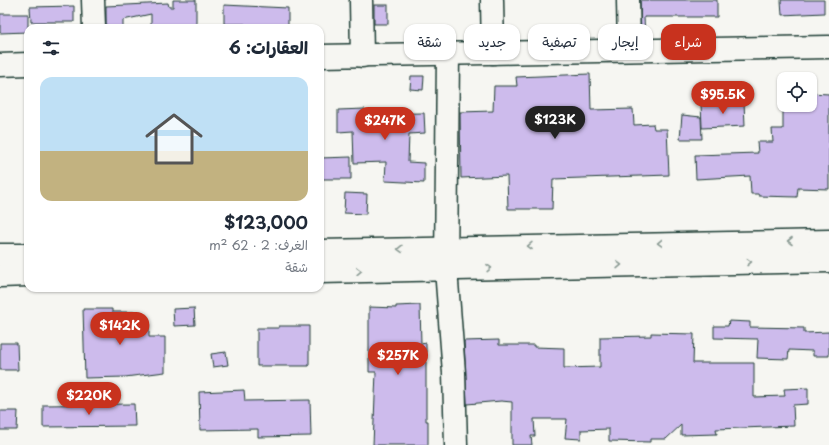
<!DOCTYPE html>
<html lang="ar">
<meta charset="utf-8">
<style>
:root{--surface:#fff;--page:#f6f6f7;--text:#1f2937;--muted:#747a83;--accent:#c8321e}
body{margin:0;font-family:"Playpen Sans","Playpen Sans Arabic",sans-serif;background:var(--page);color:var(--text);direction:rtl;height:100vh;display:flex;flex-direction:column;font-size:15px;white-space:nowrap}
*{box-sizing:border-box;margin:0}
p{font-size:13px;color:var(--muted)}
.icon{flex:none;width:22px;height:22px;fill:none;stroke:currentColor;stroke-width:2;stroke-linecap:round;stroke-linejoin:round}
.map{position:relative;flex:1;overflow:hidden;direction:ltr}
.details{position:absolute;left:24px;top:24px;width:300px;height:268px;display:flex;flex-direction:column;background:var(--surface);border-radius:12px;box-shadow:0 1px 3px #0004;direction:rtl}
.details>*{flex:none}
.banner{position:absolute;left:336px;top:24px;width:380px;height:36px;direction:rtl;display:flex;gap:8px}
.tools{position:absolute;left:777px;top:72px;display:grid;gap:8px}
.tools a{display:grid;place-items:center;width:40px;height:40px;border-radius:8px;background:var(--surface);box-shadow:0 1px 3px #0004;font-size:20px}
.price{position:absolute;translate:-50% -34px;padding:0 9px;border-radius:14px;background:var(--accent);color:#fff;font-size:13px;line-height:26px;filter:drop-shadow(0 1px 2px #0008)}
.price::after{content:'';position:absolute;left:50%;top:24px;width:12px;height:9px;margin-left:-6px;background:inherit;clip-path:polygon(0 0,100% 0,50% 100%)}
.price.selected{background:#222;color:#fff}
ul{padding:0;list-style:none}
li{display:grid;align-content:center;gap:8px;height:212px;padding:0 16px}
li span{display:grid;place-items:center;height:124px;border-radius:12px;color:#555}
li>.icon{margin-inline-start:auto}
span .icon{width:72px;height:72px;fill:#fffc;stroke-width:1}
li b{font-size:17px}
h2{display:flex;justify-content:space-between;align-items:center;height:48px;padding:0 16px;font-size:17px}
.pill{padding:0 14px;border-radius:12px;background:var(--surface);box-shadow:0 1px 3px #0004;font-size:14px;line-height:36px}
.pill.selected{background:var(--accent);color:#fff}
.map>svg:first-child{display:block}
.building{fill:#cdbbec;stroke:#1f3d34}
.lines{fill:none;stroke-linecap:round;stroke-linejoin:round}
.minor-casing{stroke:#1f3d34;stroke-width:25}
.minor{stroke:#f6f6f2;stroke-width:22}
.oneway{stroke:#8a9a93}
</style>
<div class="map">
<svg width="829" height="445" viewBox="0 0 829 445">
<rect width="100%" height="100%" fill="#f6f6f2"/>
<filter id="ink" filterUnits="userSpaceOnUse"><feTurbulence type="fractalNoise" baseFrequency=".025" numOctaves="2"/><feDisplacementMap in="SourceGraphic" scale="8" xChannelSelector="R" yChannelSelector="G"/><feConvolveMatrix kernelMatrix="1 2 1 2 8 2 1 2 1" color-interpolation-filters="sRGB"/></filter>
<g filter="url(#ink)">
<g class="building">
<polygon points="173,0 196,0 196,25 151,26 151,14 123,20 123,27 106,28 106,6 168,3 169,7 173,7"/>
<polygon points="640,0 717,0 717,17 644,17 645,38 641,38"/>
<polygon points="781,0 824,0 824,13 782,15"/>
<polygon points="224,5 288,8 288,26 265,25 265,28 245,28 245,24 224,24"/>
<rect x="374" y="5" width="14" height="19"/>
<polygon points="74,6 74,22 31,22 30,7"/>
<polygon points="0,14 28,14 28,32 0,33"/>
<polygon points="590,74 591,110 633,109 634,125 653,124 654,129 667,129 669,175 553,179 552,209 508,209 507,176 461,178 460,112 493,111 494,86 517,86 516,77"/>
<polygon points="411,76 424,76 423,90 410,89"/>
<polygon points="810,93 829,94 829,189 798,188 797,197 759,196 758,194 751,194 750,176 696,179 695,155 758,153 757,142 773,142 772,129 783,129 783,105 810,105"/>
<polygon points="744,102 745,126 702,128 701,103"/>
<polygon points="365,109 365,114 424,113 425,133 409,134 408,162 424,163 424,183 385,181 386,162 354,163 353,131 338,132 338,110"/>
<polygon points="682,115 701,117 702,139 680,139"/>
<polygon points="351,157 351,179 320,179 320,158"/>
<polygon points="345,193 367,194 366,214 344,213"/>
<polygon points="420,305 421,344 426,343 426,421 428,421 428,445 373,445 376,372 369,372 369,307 396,308 396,306"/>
<polygon points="194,308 195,325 174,326 173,309"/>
<polygon points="83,309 112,309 112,312 134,312 134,323 149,324 149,337 165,337 165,372 125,377 85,378"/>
<polygon points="729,321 750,322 750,327 804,328 804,333 829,332 829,356 813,356 813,351 789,350 788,359 757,358 758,339 714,338 714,326 728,326"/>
<polygon points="279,326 309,326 309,366 257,366 257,328 279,328"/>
<polygon points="651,333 694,334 693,363 754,363 754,397 785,396 784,389 808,388 808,404 793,405 794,426 716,429 717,434 681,435 681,425 666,439 650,439 650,442 609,441 609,429 581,430 581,439 565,438 567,419 534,419 535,436 531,436 532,445 512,445 512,402 501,401 467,404 464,341 499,340 499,345 534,345 534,347 564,348 564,368 600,367 600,337 651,336"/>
<polygon points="0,343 17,343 18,370 0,370"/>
<polygon points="226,352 228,365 213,367 211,354"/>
<polygon points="244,390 245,401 310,400 311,436 258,437 258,429 200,430 199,392"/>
<polygon points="134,404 135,426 43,427 43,405"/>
<polygon points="0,411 18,411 17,430 0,430"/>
</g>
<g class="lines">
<g class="minor-casing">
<g id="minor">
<polyline points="93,0 94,28"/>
<polyline points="361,0 362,56"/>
<polyline points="492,0 493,53"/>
<polyline points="628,0 629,49"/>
<polyline points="448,54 446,269 454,373 456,445"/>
<polyline points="320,56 829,47"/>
<polyline points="0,65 28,64"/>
<polyline points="320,251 829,241"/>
<polyline points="0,255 28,255"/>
<polyline points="320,272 829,261"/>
<polyline points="0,276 28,275"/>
</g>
</g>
<use href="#minor" class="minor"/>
</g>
<defs><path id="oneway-chevron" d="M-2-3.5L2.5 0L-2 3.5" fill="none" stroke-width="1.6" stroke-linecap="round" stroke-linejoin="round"/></defs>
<g class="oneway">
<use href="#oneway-chevron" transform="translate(790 241) rotate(180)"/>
<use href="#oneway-chevron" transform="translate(660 243) rotate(179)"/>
<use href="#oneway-chevron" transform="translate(530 246) rotate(179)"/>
<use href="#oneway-chevron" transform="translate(400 249) rotate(179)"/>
<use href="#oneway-chevron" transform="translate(749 262) rotate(-1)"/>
<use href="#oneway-chevron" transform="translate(619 265) rotate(-1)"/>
<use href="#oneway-chevron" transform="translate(489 268) rotate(-2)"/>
<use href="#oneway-chevron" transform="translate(359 271) rotate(-1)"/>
</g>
</g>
</svg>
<div class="tools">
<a><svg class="icon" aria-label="locate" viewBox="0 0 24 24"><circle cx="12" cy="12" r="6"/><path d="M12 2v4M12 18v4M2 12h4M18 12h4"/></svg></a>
</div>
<b class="price" style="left:723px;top:115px">$95.5K</b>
<b class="price selected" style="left:555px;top:140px">$123K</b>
<b class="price" style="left:385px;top:141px">$247K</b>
<b class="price" style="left:120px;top:346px">$142K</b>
<b class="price" style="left:398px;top:376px">$257K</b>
<b class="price" style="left:89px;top:416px">$220K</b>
<div class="banner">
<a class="pill selected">شراء</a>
<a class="pill">إيجار</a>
<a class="pill">تصفية</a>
<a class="pill">جديد</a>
<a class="pill">شقة</a>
</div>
<section class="details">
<h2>العقارات: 6<svg class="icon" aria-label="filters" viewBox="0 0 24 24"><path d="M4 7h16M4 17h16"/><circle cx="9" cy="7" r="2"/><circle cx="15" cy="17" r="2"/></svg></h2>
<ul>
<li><span style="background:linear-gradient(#bfe0f5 60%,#c2b280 0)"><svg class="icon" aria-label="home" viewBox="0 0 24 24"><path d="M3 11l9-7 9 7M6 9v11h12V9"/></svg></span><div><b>$123,000</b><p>الغرف: 2 · 62 m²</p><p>شقة</p></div></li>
</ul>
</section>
</div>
